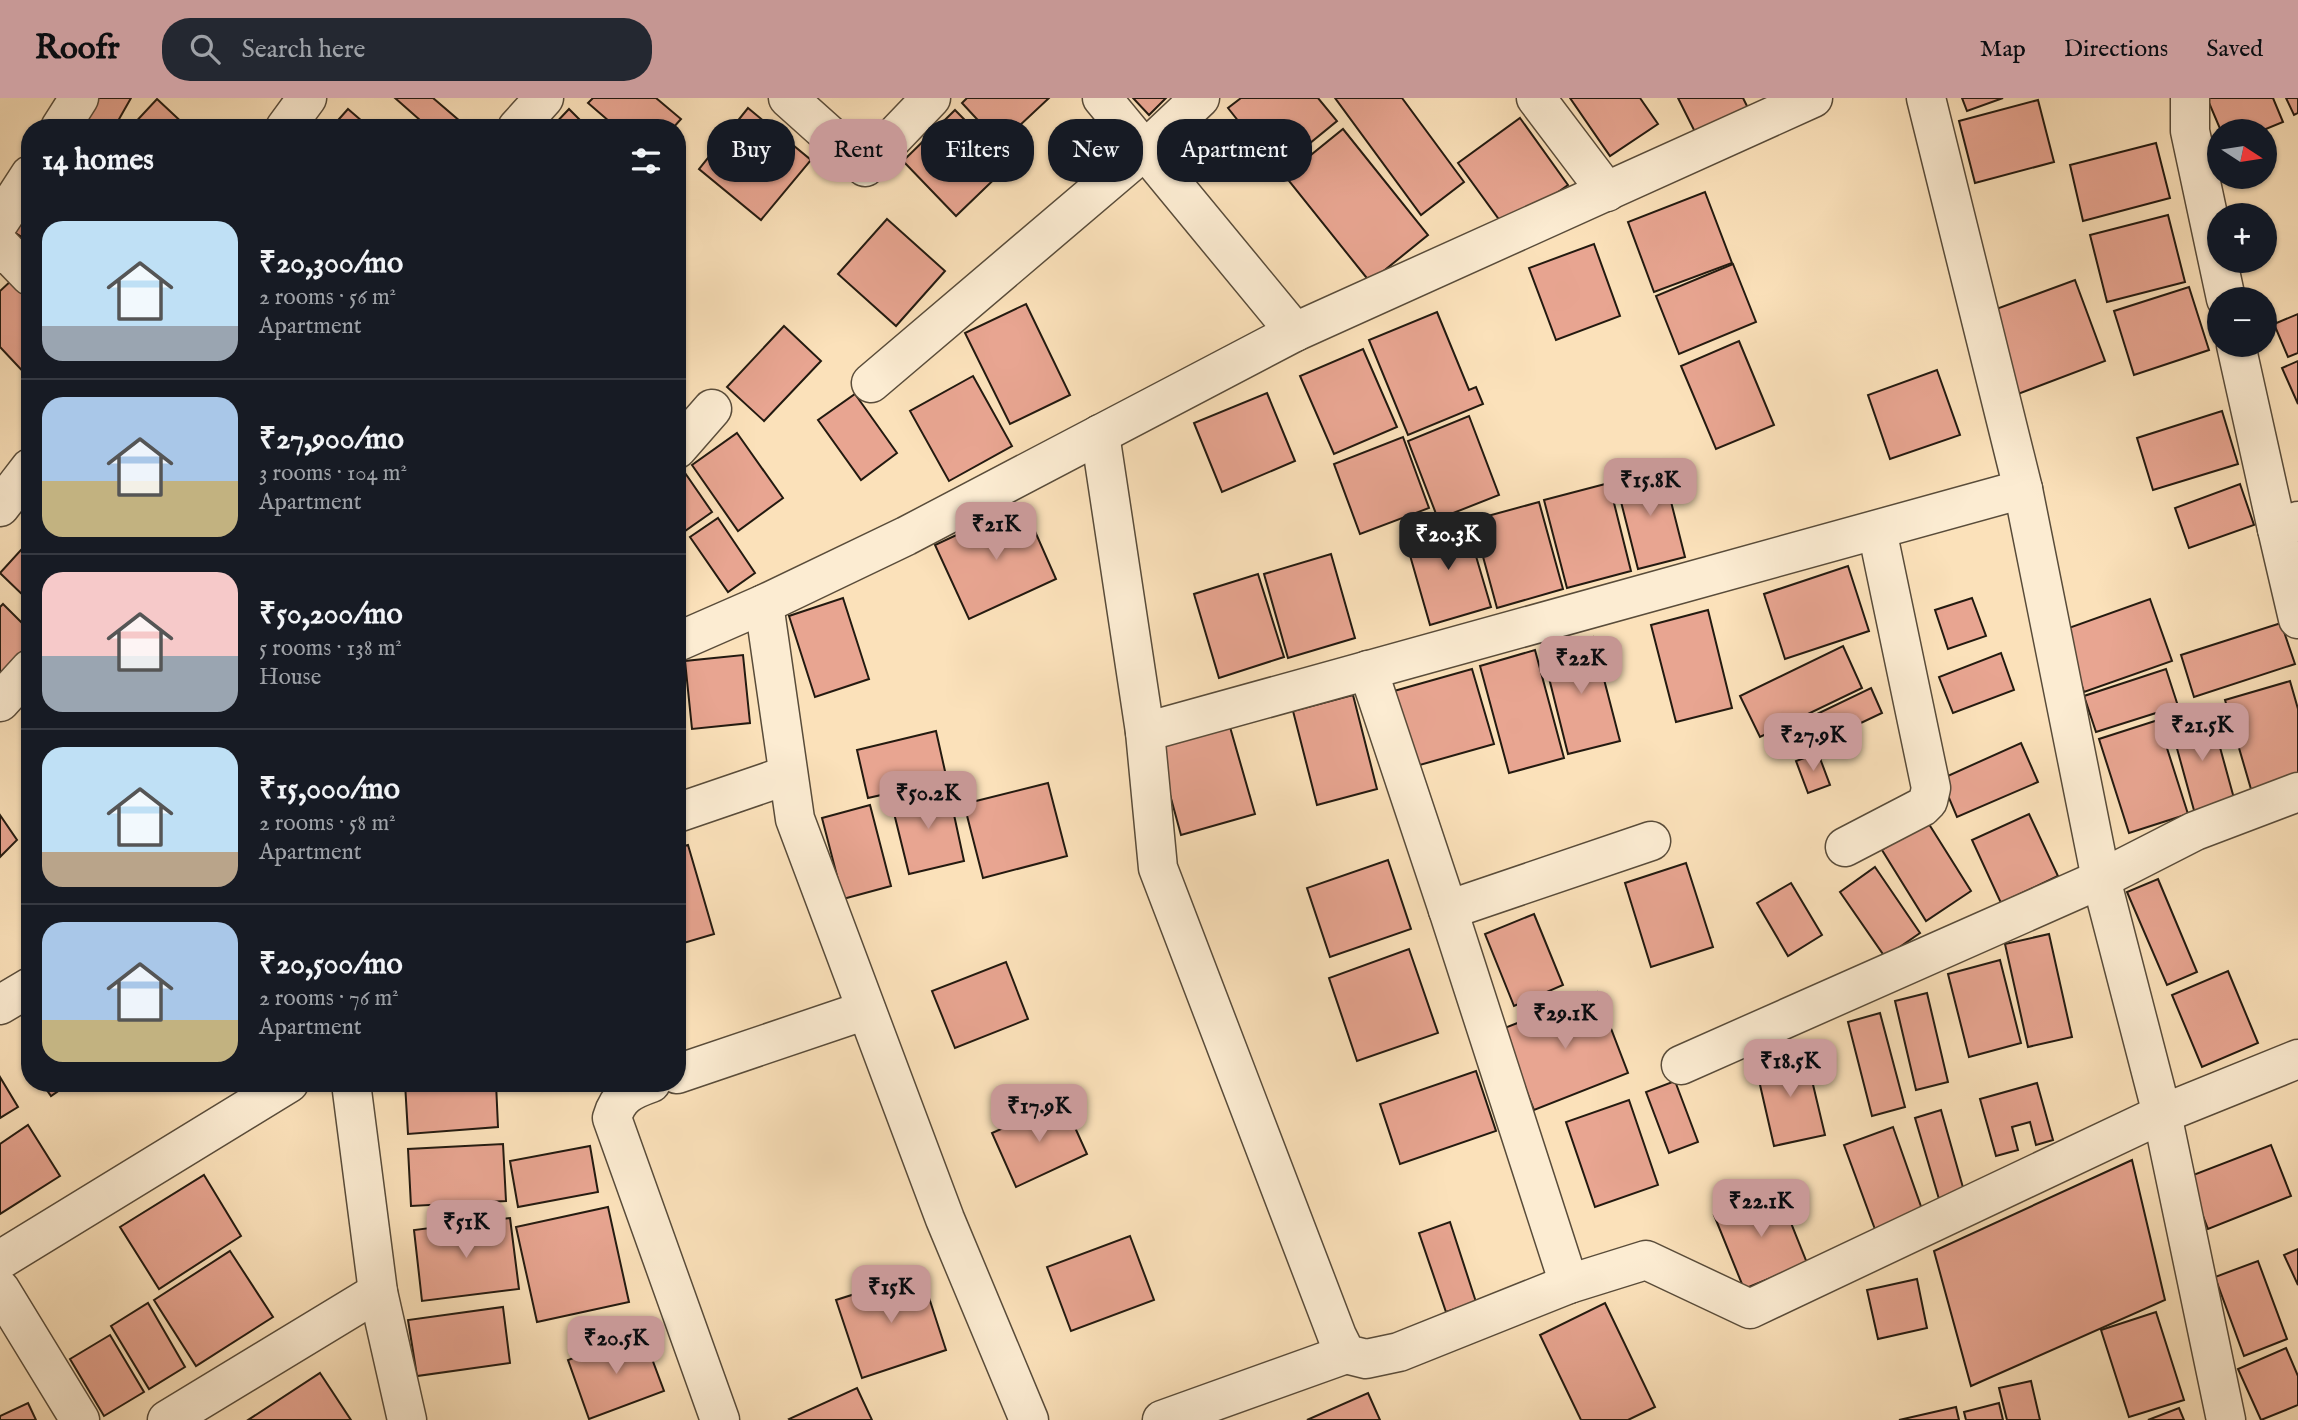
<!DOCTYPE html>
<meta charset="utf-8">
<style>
:root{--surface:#171b24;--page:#242831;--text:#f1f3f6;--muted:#9ea1a6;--line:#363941;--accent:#c59692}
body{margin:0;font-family:"IM FELL English",serif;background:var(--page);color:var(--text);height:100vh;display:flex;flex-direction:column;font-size:26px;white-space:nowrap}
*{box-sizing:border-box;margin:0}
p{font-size:23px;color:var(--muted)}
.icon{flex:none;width:38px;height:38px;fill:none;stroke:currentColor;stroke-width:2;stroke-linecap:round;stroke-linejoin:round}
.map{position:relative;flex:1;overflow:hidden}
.details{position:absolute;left:21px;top:21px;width:665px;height:973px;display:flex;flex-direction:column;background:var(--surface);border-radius:28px;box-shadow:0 2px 5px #0004}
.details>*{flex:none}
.guide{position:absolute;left:707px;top:21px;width:665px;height:63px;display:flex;gap:14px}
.needle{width:46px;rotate:102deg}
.tools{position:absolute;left:2207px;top:21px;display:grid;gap:14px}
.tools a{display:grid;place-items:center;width:70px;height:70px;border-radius:50%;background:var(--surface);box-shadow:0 2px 5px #0004;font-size:35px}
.price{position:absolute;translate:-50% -60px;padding:0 16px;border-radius:14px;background:var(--accent);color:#111;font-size:23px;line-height:46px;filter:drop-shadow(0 2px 4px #0008)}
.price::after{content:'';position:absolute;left:50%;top:42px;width:21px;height:16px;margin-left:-10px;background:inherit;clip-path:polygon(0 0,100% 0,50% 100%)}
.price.current{background:#222;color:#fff}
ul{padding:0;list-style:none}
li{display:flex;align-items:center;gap:21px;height:175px;padding:0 21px}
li+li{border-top:2px solid var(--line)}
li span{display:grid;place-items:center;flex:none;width:196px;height:140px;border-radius:21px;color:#555}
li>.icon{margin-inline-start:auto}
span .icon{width:84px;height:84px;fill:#fffc;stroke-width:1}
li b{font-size:30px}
h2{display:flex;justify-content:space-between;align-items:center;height:84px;padding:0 21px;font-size:30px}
.tag{padding:0 24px;border-radius:28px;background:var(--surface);box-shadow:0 2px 5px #0004;font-size:24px;line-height:63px}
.tag.current{background:var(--accent);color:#111}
header{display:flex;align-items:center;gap:42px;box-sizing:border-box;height:98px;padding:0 35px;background:var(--accent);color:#111}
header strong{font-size:33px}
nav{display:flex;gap:38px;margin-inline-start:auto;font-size:24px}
.search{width:490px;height:63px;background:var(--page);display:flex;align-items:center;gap:18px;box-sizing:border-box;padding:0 24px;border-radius:28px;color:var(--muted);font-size:26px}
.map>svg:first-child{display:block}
.building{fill:#e8a591;stroke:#231a10;stroke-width:2}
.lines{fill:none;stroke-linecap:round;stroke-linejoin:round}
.minor-casing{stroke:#594c3a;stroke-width:41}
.minor{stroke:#fcecd2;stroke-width:38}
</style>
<header>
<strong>Roofr</strong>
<div class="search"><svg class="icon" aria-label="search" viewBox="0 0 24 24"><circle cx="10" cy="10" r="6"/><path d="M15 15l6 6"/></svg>Search here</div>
<nav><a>Map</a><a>Directions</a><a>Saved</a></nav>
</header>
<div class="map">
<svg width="2298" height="1322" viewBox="0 0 2298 1322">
<rect width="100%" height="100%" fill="#fbe1ba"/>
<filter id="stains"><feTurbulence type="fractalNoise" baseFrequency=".00286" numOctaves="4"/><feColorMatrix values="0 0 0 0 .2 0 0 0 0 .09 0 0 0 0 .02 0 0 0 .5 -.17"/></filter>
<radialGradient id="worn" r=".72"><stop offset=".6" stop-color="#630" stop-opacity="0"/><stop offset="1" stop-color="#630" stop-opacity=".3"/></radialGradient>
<g class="building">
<polygon points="88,0 131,0 114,30 71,30"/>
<polygon points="395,0 433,0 461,24 457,30 429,30"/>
<polygon points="593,0 656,0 681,21 673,30 617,30 588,5"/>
<polygon points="967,0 1049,0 1000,46 962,5"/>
<polygon points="1133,0 1166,0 1149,17"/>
<polygon points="1241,0 1318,0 1337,23 1277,72 1228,10"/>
<polygon points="1335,0 1402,0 1464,84 1421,117"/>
<polygon points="1570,0 1640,0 1658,26 1610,58"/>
<polygon points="1678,0 1743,0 1748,10 1696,36"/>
<polygon points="1962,0 2003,0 1967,13"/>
<polygon points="2207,0 2273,0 2283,24 2261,33 2221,33"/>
<polygon points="2286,0 2298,0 2298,15 2294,17"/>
<polygon points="157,1 188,30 130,30"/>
<polygon points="2038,2 2054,64 1975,85 1959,23"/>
<polygon points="748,10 811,62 761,122 699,71"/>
<polygon points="348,11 370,30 331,30"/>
<polygon points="569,11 588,30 551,30"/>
<polygon points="955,12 1009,67 956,118 903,63"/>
<polygon points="1520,20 1568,87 1506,131 1458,65"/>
<polygon points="1343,31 1428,137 1370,184 1285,78"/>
<polygon points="2156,45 2170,100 2083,123 2070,67"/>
<polygon points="1705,94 1732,165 1654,194 1628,124"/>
<polygon points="30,98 30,144 9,131"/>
<polygon points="2168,117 2185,184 2107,204 2090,137"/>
<polygon points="887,121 945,173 896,228 838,176"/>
<polygon points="1594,146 1620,218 1556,242 1529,170"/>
<polygon points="1733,166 1756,224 1679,256 1656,198"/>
<polygon points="13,181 30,200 30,281 0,249 0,193"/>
<polygon points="2075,182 2105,263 2018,296 1988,214"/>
<polygon points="2189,189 2209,252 2134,277 2114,213"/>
<polygon points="1026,206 1070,297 1010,326 965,235"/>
<polygon points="1437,214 1469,292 1476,289 1483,306 1408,337 1369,242"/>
<polygon points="2298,216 2298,255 2288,259 2274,226"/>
<polygon points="784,228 821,263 764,323 727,289"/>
<polygon points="1739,243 1774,327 1716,351 1681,268"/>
<polygon points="1363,251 1397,329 1334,356 1300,278"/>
<polygon points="2298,263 2298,306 2282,270"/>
<polygon points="1937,272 1960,337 1890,361 1868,297"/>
<polygon points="973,278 1012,348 949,383 910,313"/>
<polygon points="1267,295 1295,363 1222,394 1194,325"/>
<polygon points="855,296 897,355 861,382 818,322"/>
<polygon points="2222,313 2238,366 2153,392 2137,340"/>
<polygon points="1469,318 1499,397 1438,421 1408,343"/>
<polygon points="737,335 783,400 738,433 692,367"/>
<polygon points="1403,339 1429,410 1360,436 1334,366"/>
<polygon points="1662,368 1685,459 1638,471 1615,380"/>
<polygon points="683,372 712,414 685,433 677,421 677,375"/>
<polygon points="1609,385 1631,473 1567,490 1544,402"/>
<polygon points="2240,386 2254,427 2189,450 2175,410"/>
<polygon points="1539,404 1563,491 1497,510 1473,422"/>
<polygon points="1023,406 1056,481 969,521 935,447"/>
<polygon points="718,420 755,475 728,494 690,439"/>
<polygon points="1465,421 1491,509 1430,527 1405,440"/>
<polygon points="30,442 30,504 0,475"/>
<polygon points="1331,456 1355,540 1288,560 1264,476"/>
<polygon points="1848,468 1869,533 1785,561 1764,496"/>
<polygon points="1258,476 1284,559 1219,580 1194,496"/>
<polygon points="843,500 869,581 815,599 789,518"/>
<polygon points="1972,500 1986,538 1948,551 1935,512"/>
<polygon points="2150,501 2172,563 2084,594 2063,532"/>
<polygon points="3,506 30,533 30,548 0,578 0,509"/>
<polygon points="1708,512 1732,610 1676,624 1651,527"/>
<polygon points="2281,525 2295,566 2194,599 2181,557"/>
<polygon points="1593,539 1620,643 1568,656 1542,552"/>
<polygon points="1843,548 1862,590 1760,639 1740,598"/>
<polygon points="1535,552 1564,660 1509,675 1480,568"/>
<polygon points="2001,555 2014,592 1953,615 1939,579"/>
<polygon points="743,557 750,625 692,631 685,563"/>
<polygon points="1472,571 1494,646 1409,670 1387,595"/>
<polygon points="2166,571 2178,608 2096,634 2084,598"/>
<polygon points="2290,583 2298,611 2298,685 2253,698 2225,602"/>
<polygon points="1871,590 1882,615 1804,652 1792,628"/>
<polygon points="1353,597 1377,691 1317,707 1293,613"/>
<polygon points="2210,613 2235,704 2195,716 2170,625"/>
<polygon points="2158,622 2188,716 2129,735 2099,641"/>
<polygon points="1230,629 1255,716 1181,737 1157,649"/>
<polygon points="936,633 947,682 868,700 857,652"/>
<polygon points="2021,645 2038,684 1957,719 1941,681"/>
<polygon points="1818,655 1830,687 1808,695 1796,663"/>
<polygon points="1048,685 1067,758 983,780 964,706"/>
<polygon points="948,689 964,763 909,776 891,703"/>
<polygon points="870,707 891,788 843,801 822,720"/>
<polygon points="2029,716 2058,778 2001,805 1972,742"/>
<polygon points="0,717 17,742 0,759"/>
<polygon points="1927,723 1971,793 1926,823 1882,752"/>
<polygon points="688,747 714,836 677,847 677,750"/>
<polygon points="1388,762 1411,831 1330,859 1307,790"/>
<polygon points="1686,765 1713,849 1651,869 1625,785"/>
<polygon points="1875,769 1920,835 1885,859 1840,794"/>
<polygon points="2158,781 2197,874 2167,887 2127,794"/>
<polygon points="1791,785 1822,837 1788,858 1757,805"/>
<polygon points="1534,816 1563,887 1514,908 1485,836"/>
<polygon points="2049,836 2072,939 2028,949 2005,846"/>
<polygon points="1409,851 1438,935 1357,963 1329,880"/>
<polygon points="2000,862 2021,945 1969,959 1948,876"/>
<polygon points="1006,864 1028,921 955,950 932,893"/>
<polygon points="2228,873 2258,945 2202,969 2172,897"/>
<polygon points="1597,894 1628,975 1534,1012 1502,931"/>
<polygon points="1927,895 1948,984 1916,992 1895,903"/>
<polygon points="1880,915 1905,1009 1872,1018 1848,924"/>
<polygon points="1805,953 1825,1037 1774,1048 1755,965"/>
<polygon points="1476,973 1496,1033 1400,1066 1380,1006"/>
<polygon points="0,979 18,1009 0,1020"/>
<polygon points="1675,983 1698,1044 1669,1055 1646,994"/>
<polygon points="42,985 70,985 51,998"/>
<polygon points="405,985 496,985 498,1029 408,1036"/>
<polygon points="2037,985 2053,1042 2036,1047 2030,1024 2012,1029 2018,1052 1996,1058 1980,1001"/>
<polygon points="1629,1002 1658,1087 1595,1109 1566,1024"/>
<polygon points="1063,1003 1087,1056 1016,1089 992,1035"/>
<polygon points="1941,1012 1964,1093 1939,1101 1915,1020"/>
<polygon points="28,1027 60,1078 0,1116 0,1046"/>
<polygon points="1893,1029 1924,1117 1876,1134 1844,1047"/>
<polygon points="503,1046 506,1103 411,1108 408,1051"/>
<polygon points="2271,1047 2291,1098 2208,1131 2188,1079"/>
<polygon points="590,1048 598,1094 518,1109 510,1063"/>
<polygon points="2132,1062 2165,1202 1971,1288 1934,1153"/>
<polygon points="204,1077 241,1138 159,1191 120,1129"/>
<polygon points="1777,1090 1807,1165 1744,1191 1714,1117"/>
<polygon points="608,1109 629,1204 537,1224 516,1129"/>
<polygon points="510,1120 519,1191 422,1203 414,1132"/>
<polygon points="1450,1124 1476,1204 1446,1214 1419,1135"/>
<polygon points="1130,1138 1154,1202 1071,1233 1047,1169"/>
<polygon points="2298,1151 2298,1187 2284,1157"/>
<polygon points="230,1153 273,1219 196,1268 154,1202"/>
<polygon points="2258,1163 2287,1241 2244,1258 2215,1179"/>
<polygon points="921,1175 946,1252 862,1280 836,1202"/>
<polygon points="1917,1181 1927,1230 1878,1241 1867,1192"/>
<polygon points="148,1205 185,1269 149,1291 111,1228"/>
<polygon points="1605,1205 1655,1309 1628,1322 1581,1322 1540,1237"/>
<polygon points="503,1209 510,1265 417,1278 408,1222"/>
<polygon points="2156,1214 2184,1302 2129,1319 2101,1232"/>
<polygon points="642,1234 664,1293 589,1321 568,1262"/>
<polygon points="110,1237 144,1294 104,1318 70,1261"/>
<polygon points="2286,1250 2298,1278 2298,1307 2261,1322 2238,1271"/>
<polygon points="320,1275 351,1322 248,1322"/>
<polygon points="2031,1283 2040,1322 2007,1322 1999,1290"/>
<polygon points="857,1290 872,1322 790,1322 789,1321"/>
<polygon points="1368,1295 1380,1322 1307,1322"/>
<polygon points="28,1305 36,1322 0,1322 0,1318"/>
<polygon points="1999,1305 2003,1322 1966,1322 1964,1314"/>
<polygon points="1956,1309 1959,1322 1899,1322"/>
<polygon points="2179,1310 2184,1322 2148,1322"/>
</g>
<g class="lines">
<g class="minor-casing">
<g id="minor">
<polyline points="788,0 865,69 931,0"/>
<polyline points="1102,0 1295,234"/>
<polyline points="1536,0 1607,94"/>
<polyline points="1926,0 2023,391 2101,781 2162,1016 2226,1322"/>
<polyline points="2190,0 2190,33 2226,201"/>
<polyline points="60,30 79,0"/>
<polyline points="285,30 307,0"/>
<polyline points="517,30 544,0"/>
<polyline points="0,123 30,77"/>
<polyline points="0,147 30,178"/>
<polyline points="2236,247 2277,431"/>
<polyline points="871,285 1145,52 1200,0"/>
<polyline points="1100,336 1145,634 1158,770 1337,1238 1346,1256 1366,1261 1399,1254 1569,1186 1646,1162 1750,1211 2162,1016 2298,961"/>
<polyline points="677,351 712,311"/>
<polyline points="0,409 30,370"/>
<polyline points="2298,423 2277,431 2298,521"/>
<polyline points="764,506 795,721 945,1121 1029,1322"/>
<polyline points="677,544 764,506 906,438 1295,234 1813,0"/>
<polyline points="1368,572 1448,812"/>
<polyline points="0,604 30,571"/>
<polyline points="1145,634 2023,391"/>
<polyline points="677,715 788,677"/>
<polyline points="1845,749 1922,709 1928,703 1931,690 1877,432"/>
<polyline points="0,907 30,889"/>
<polyline points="1681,967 2101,781 2195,733 2298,694"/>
<polyline points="677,976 866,912"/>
<polyline points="351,985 378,1194 407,1322"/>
<path d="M651 985C631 992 618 998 612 1020L720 1322"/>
<polyline points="0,1162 289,985"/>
<polyline points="1569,1186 1448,812 1651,743"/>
<polyline points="0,1191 80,1322"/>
<polyline points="167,1322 378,1194"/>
<polyline points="1162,1322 1346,1256"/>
</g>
</g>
<use href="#minor" class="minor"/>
</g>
<rect width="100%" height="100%" filter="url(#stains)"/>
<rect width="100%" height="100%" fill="url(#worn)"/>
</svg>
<div class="tools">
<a><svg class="needle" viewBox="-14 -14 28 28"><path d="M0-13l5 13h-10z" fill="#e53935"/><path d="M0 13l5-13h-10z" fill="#9ea1a6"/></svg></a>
<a>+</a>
<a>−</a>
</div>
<b class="price" style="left:1650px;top:420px">₹15.8K</b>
<b class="price" style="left:996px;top:464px">₹21K</b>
<b class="price current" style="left:1448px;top:474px">₹20.3K</b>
<b class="price" style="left:1581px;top:598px">₹22K</b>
<b class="price" style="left:2202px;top:665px">₹21.5K</b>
<b class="price" style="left:1813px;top:675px">₹27.9K</b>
<b class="price" style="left:928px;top:733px">₹50.2K</b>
<b class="price" style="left:1565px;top:953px">₹29.1K</b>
<b class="price" style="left:1790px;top:1001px">₹18.5K</b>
<b class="price" style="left:1039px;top:1046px">₹17.9K</b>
<b class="price" style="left:1761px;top:1141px">₹22.1K</b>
<b class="price" style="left:466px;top:1162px">₹51K</b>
<b class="price" style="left:891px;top:1227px">₹15K</b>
<b class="price" style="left:616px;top:1278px">₹20.5K</b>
<div class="guide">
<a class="tag">Buy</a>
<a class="tag current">Rent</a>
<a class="tag">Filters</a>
<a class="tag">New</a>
<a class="tag">Apartment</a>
</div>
<section class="details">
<h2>14 homes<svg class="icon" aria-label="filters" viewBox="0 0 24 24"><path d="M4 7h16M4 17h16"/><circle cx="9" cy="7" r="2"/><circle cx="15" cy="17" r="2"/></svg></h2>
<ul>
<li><span style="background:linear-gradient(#bfe0f5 75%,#9aa5b1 0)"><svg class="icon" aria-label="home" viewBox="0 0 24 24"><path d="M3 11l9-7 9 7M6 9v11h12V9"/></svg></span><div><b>₹20,300/mo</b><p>2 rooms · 56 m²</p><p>Apartment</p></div></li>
<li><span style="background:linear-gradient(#a9c7e8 60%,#c2b280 0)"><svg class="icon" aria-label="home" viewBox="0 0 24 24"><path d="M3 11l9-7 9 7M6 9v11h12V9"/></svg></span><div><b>₹27,900/mo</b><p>3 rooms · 104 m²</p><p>Apartment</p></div></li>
<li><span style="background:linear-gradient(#f6c9c9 60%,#9aa5b1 0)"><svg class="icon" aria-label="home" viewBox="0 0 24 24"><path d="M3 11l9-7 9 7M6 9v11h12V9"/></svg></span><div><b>₹50,200/mo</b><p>5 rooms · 138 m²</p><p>House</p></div></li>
<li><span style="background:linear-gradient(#bfe0f5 75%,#b9a48a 0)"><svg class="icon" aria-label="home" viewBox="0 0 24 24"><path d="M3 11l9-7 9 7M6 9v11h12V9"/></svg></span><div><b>₹15,000/mo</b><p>2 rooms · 58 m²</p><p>Apartment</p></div></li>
<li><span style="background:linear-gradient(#a9c7e8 70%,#c2b280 0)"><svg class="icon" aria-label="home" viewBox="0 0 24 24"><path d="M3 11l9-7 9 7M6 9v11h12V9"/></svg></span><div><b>₹20,500/mo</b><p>2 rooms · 76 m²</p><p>Apartment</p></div></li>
</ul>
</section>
</div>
